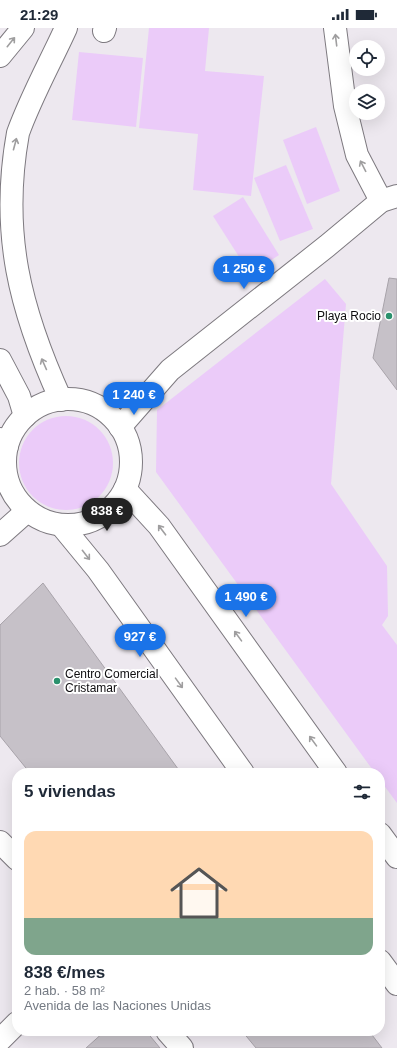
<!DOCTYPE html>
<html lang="es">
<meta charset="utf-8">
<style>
:root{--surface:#fff;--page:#f2f2f3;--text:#1f2937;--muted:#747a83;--line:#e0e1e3;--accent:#1a73e8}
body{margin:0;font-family:Helvetica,sans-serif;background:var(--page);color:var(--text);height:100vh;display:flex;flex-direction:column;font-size:15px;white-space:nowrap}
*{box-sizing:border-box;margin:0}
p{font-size:13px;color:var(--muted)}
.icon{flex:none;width:22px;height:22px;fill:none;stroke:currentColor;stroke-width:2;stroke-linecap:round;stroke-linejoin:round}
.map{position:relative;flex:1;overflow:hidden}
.panel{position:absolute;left:12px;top:740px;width:373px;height:268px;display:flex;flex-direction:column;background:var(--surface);border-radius:16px;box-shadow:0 4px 16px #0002}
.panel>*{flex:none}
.tools{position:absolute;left:349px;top:12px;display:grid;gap:8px}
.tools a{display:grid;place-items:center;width:36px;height:36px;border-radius:50%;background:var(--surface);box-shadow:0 4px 16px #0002;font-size:20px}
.price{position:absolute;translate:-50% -34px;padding:0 9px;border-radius:14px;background:var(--accent);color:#fff;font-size:13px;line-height:26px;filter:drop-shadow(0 1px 2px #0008)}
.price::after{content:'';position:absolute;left:50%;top:24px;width:12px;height:9px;margin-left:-6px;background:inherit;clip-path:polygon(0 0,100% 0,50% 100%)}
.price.current{background:#222;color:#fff}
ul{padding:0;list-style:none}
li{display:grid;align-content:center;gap:8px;height:212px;padding:0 12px}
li+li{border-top:1px solid var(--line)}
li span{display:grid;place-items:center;height:124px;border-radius:12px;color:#555}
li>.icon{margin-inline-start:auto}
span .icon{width:72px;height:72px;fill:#fffc;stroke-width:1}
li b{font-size:17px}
h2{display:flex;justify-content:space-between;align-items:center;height:48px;padding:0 12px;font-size:17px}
.status{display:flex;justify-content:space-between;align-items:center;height:28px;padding:0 20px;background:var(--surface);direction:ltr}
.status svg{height:11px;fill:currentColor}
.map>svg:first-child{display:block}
.green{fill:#ebcbf9}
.building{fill:#c6c1c8;stroke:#a8a3aa}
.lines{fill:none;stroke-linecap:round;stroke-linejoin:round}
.minor-casing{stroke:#7d797f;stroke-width:24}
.highway-casing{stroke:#7d797f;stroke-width:24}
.minor{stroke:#fff;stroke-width:22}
.highway{stroke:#fff;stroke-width:22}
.oneway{stroke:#9f9e9f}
.poi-dot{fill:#2a916d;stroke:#fff;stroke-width:1.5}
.labels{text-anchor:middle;stroke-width:4;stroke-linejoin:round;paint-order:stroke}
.poi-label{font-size:12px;fill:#0e0d0f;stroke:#fff;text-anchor:end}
</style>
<div class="status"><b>21:29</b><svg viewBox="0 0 49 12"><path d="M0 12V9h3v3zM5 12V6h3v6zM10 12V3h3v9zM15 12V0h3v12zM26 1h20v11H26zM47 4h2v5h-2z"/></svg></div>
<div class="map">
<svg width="397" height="1020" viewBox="0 0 397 1020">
<rect width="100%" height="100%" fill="#ede8ef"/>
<g class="green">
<polygon points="149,0 209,0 205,43 264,48 251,168 193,162 198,106 139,100"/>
<polygon points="79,24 143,30 136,99 72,92"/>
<polygon points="316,99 340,163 307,176 283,112"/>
<polygon points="286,137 313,201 280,213 254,150"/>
<polygon points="243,169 279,227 250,246 213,188"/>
<polygon points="325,251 346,276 331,456 387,538 388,588 382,597 397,617 397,775 380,752 380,745 375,745 156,444 157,382"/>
<circle cx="66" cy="435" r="47"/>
</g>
<g class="building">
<polygon points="389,250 397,251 397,362 373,330"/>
<polygon points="43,555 181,745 30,745 0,708 0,597"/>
<polygon points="105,1003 146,1003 160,1020 86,1020"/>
<polygon points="242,1003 369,1003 382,1020 256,1020"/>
</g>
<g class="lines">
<g class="minor-casing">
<g id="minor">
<polyline points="335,0 345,78 357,127 381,173"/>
<polyline points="104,3 105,0"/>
<polyline points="0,332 19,368 25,388"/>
<circle cx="68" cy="434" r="63"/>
<polyline points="120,399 170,342 327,218 381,173 397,168"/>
<polyline points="125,461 159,498 336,745"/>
<polyline points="61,497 98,542 243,745"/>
<polyline points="0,507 27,483"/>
<polyline points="380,806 397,829"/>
<polyline points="0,814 17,831"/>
<polyline points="380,933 397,956"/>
<polyline points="167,1003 182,1020"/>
<polyline points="0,1012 17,995"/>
</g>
</g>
<g class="highway-casing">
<g id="highway">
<polyline points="0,28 23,0"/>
<path d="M61 372C20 282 0 205 18 105 31 69 50 35 66 0"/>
<polyline points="0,411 7,418"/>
</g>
</g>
<use href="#minor" class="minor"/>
<use href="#highway" class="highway"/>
</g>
<defs><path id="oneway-shaft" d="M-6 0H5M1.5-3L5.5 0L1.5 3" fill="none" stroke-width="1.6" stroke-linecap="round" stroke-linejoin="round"/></defs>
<g class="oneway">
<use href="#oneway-shaft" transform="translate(336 12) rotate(-97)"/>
<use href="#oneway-shaft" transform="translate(11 14) rotate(-51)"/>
<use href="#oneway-shaft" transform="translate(15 116) rotate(-75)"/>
<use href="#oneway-shaft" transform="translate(363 138) rotate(-117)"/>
<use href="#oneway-shaft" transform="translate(44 336) rotate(-114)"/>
<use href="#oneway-shaft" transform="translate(162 502) rotate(-127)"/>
<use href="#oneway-shaft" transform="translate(86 527) rotate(52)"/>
<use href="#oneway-shaft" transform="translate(238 608) rotate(-126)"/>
<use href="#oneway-shaft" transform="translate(179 655) rotate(54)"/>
<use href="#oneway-shaft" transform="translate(313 713) rotate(-126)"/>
</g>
<g class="poi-dot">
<circle cx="389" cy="288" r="4"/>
<circle cx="57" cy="653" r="4"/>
</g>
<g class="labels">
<g class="poi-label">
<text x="381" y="292">Playa Rocio</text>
<text x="65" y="650" text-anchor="start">Centro Comercial<tspan x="65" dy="14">Cristamar</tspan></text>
</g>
</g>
</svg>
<div class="tools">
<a><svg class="icon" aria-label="locate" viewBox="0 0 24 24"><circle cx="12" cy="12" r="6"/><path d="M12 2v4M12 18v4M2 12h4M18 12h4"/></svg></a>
<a><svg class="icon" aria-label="layers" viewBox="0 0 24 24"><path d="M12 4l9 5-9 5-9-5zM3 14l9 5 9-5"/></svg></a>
</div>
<b class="price" style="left:244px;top:262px">1 250 €</b>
<b class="price" style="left:134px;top:388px">1 240 €</b>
<b class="price current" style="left:107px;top:504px">838 €</b>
<b class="price" style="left:246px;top:590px">1 490 €</b>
<b class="price" style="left:140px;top:630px">927 €</b>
<section class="panel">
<h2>5 viviendas<svg class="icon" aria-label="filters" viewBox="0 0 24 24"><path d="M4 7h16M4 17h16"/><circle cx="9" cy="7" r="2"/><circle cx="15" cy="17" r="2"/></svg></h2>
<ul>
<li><span style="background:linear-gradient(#ffd9b3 70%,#7fa58c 0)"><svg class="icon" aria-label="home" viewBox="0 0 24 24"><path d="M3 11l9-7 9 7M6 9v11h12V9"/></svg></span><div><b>838 €/mes</b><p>2 hab. · 58 m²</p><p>Avenida de las Naciones Unidas</p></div></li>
</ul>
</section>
</div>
